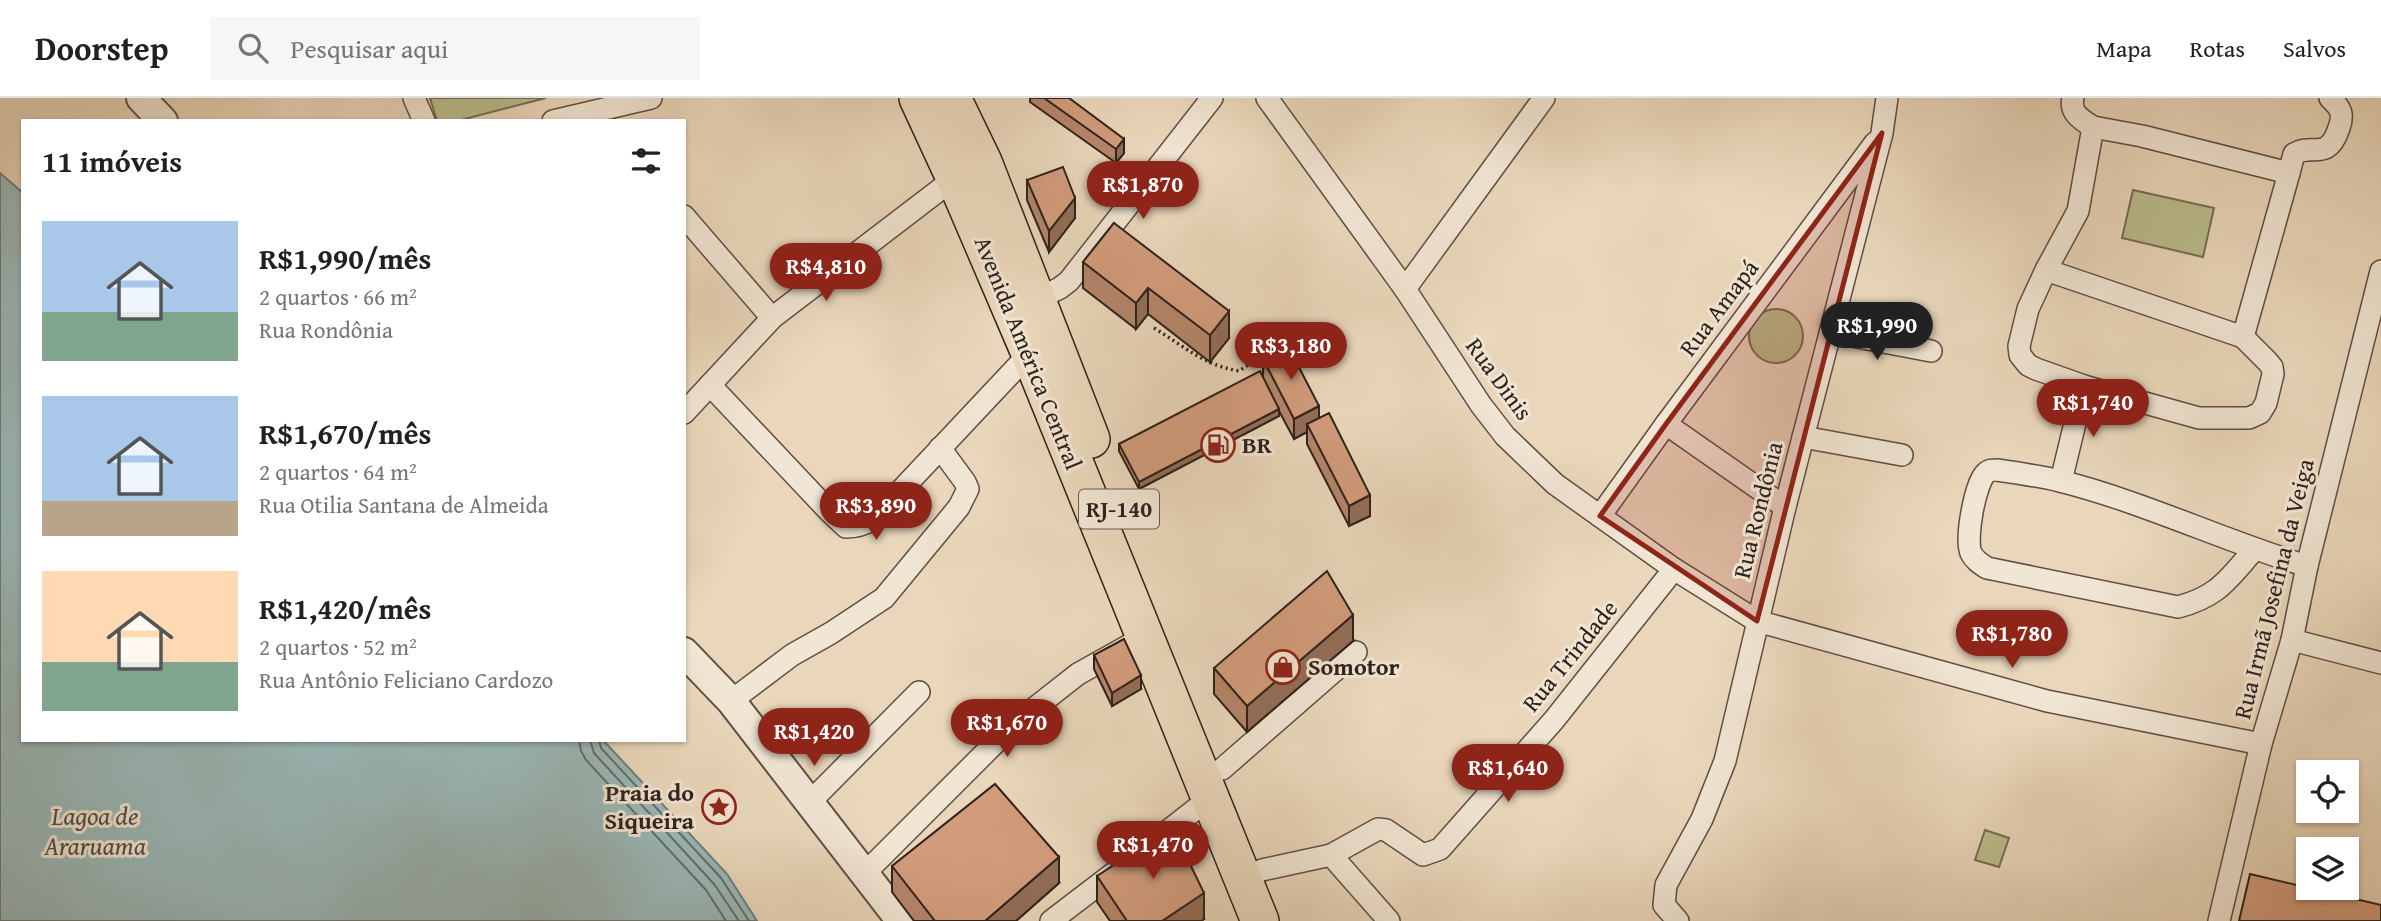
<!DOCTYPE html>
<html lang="pt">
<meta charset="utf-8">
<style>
:root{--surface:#fff;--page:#f6f6f6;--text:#202124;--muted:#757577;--line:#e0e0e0;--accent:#8f2418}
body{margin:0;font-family:"Gentium Book Plus",serif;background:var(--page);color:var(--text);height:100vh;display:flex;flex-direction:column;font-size:26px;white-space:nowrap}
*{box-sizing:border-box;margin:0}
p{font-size:23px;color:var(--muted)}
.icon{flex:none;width:38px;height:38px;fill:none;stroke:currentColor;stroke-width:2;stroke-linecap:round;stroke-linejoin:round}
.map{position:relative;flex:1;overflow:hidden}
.side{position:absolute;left:21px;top:21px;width:665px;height:623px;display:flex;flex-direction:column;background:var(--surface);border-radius:0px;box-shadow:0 2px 5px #0004}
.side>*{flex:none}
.fabs{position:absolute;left:2296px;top:662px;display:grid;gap:14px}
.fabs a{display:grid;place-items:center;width:63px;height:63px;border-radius:0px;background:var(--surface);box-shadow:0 2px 5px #0004;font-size:35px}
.price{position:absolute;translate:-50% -60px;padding:0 16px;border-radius:24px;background:var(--accent);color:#fff;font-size:23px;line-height:46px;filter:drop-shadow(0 2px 4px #0008)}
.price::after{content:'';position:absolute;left:50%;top:42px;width:21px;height:16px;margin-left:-10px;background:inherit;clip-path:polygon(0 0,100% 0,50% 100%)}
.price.selected{background:#222;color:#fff}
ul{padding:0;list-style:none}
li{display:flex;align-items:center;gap:21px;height:175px;padding:0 21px}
li span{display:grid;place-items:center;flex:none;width:196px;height:140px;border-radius:0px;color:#555}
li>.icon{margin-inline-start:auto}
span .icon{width:84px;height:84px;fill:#fffc;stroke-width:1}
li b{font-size:30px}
h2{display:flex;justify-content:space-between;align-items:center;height:84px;padding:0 21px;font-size:30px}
header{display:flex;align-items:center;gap:42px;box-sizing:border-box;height:98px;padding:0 35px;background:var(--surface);border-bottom:2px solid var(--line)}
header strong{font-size:33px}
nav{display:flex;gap:38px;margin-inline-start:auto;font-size:24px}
.search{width:490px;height:63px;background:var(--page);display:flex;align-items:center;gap:18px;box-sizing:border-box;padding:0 24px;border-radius:0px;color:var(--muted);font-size:26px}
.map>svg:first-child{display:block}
.green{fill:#babd8d;stroke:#746f54;stroke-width:2}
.water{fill:#9ab8b8;stroke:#6f7c7a;stroke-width:2}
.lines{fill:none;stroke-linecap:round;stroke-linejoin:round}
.shore{stroke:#646c6a;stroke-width:2}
.minor-casing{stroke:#5e4e44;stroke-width:24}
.tertiary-casing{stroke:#5e4e44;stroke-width:32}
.trunk-casing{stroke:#2f211c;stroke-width:40}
.path{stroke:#2f211c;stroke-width:3.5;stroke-dasharray:2 3.5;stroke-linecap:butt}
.minor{stroke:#f1e5d3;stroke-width:21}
.tertiary{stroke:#f1e5d3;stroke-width:28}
.trunk{stroke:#ead7bb;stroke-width:37}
.wall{fill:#b5866b;stroke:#2f211c;stroke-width:2}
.shaded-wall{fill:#936d57;stroke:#2f211c;stroke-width:2}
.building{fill:#d29c7c;stroke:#2f211c;stroke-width:2}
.marked{fill:#8f2418;fill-opacity:0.2;stroke:#8f2418;stroke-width:5;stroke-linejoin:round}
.labels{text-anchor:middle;stroke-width:6;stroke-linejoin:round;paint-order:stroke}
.shield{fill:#f1e5d3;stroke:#695c53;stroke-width:2}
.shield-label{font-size:23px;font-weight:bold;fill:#2f211c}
.street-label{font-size:24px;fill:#2f211c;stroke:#f1e5d3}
.poi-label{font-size:24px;font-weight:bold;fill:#2f211c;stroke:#f1e5d3;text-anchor:start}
.water-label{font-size:26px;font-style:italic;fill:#4f4e4b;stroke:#f1e5d3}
</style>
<header>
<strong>Doorstep</strong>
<div class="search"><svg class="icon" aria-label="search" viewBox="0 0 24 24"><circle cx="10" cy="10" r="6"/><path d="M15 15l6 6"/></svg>Pesquisar aqui</div>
<nav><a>Mapa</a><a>Rotas</a><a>Salvos</a></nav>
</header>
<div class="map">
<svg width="2381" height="823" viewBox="0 0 2381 823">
<rect width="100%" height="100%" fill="#ead7bb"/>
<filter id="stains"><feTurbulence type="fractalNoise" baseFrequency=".00286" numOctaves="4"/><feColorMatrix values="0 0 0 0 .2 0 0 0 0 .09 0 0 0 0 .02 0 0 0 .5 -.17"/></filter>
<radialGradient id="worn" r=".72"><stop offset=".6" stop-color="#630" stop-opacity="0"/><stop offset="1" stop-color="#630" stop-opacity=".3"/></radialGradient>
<g class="green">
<polygon points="430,0 546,0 457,23 437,23"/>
<polygon points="2133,92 2214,110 2203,159 2122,140"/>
<circle cx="1776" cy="238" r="27"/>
<polygon points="1985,732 2009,740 1999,769 1975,762"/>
</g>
<polygon class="water" points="0,75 23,95 23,642 603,642 727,776 757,823 0,823"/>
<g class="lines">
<g class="shore">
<polyline points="579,642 581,653 586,662 706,792 726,823"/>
<polyline points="590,642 594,655 714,786 739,823"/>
<polyline points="599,642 601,650 721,780 749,823"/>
</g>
<g class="minor-casing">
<g id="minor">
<polyline points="414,0 424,23"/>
<polyline points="1267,0 1405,191 1481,307 1505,338 1555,386 1674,471 1757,523 2047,603 2261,646"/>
<path d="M2073 0C2069 15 2082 22 2093 29L2078 113 2046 172 2028 211 2019 248 2020 257 2028 267 2036 271 2084 288 2199 320H2249L2260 315 2266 305 2273 276 2272 269 2267 263 2243 239"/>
<polyline points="553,23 651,0"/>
<path d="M2093 29 2142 38 2289 75 2294 56C2313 44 2327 65 2339 30 2344 16 2341 10 2330 0"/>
<polyline points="684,118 772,220"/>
<polyline points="2046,172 2243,239 2289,75"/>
<polyline points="1405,191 1544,0"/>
<polyline points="1029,205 1060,190 1069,183 1212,0"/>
<polyline points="1831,234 1931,253"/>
<path d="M710 287 828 412 846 429C857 429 864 427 874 421L1030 255"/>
<polyline points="684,315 772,220 955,80"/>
<polyline points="1666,326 1785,409"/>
<polyline points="1803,339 1902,357"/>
<polyline points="2061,383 2084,288"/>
<polyline points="1600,418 1666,326 1875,45"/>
<path d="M2254 452C2227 482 2219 498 2178 509L1987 470C1981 466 1975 463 1971 455 1965 441 1975 385 1986 375 1989 372 1992 372 1997 372 2018 375 2039 378 2060 383 2144 404 2224 443 2307 468"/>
<polyline points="2292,542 2381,565"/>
<polyline points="731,603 792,557 831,535 884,500 959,409 968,391 965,384 940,350"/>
<polyline points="1222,671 1356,554"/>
<polyline points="810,704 919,594"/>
<polyline points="1150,747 1210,700"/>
<polyline points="1331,757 1389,823"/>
<polyline points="1262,772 1331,757 1378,731 1386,732 1423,757 1440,751 1554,622 1674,471"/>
<polyline points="865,775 1013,627 1078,576 1144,539"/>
<polyline points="1051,823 1119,771"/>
<polyline points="1678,823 1664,807 1666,787 1702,721 1725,663 1785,409 1882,35 1887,0"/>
<polyline points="2219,823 2261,646 2292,542 2307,468 2381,173"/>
</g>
</g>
<g class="tertiary-casing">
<g id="tertiary">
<polyline points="141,0 163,23"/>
<polyline points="684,554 731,603 901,823"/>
</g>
</g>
<g class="trunk-casing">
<g id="trunk">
<polyline points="918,0 955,80 1030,255 1260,823"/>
<polyline points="952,0 983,64 1091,341"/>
</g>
</g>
<path class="path" d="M1154 230C1184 248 1203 267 1239 273L1257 261"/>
<use href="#minor" class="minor"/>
<use href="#tertiary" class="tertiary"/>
<use href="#trunk" class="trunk"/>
</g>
<g class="wall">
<polygon points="1030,0 1069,0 1124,55 1116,65 1030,4"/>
<polygon points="1027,82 1075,120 1049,154 1027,102"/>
<polygon points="1114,125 1229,240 1210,264 1148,216 1136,231 1083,190 1083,164"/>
<polygon points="1263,261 1319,320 1370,418 1349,428 1307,346 1307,334 1294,341 1279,313 1279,318 1139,391 1119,353 1119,346 1263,279"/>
<polygon points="1353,543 1247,634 1214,596 1214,570"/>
<polygon points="1094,557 1141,591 1112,608 1094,571"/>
<polygon points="892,768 1059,785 1016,823 914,823 892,794"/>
<polygon points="1097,778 1204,821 1201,823 1110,823 1097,804"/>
</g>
<g class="shaded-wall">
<polygon points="1124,41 1124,55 1116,65 1116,51"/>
<polygon points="1075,100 1075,120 1049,154 1049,133"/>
<polygon points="1148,190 1148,216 1136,231 1136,205"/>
<polygon points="1229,213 1229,240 1210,264 1210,237"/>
<polygon points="1319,308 1319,328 1307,326 1307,334 1294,341 1294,321"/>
<polygon points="1279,311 1279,318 1139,391 1139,384"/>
<polygon points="1370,397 1370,418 1349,428 1349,408"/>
<polygon points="1353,517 1353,543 1247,634 1247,608"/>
<polygon points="1141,577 1141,591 1112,608 1112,595"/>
<polygon points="1059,759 1059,785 1016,823 985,823"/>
<polygon points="1204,795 1204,821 1201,823 1162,823"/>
</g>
<g class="building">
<polygon points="1044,0 1069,0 1124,41 1116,51"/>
<polygon points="1063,69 1075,100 1049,133 1027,82"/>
<polygon points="1114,125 1229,213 1210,237 1148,190 1136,205 1083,164"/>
<polygon points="1288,248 1319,308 1294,321 1263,261"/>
<polygon points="1260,273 1279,311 1139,384 1119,346"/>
<polygon points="1329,315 1370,397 1349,408 1307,326"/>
<polygon points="1327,473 1353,517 1247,608 1214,570"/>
<polygon points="1124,541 1141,577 1112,595 1094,557"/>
<polygon points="995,686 1059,759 985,823 935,823 892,768"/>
<polygon points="1172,729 1204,795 1162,823 1127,823 1097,778"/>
<polygon points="2250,776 2381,807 2381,823 2239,823"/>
</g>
<path class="marked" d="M1882 35 1757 523 1600 418 1666 326Z"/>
<defs>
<g id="fuel-ring" transform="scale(1.75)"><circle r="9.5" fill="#f1e5d3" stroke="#8f2418" stroke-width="1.5"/><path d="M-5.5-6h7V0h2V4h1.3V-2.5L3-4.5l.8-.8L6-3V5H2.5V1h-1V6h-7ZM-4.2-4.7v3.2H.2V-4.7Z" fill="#8f2418"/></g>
<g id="shop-ring" transform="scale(1.75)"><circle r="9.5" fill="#f1e5d3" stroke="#8f2418" stroke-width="1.5"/><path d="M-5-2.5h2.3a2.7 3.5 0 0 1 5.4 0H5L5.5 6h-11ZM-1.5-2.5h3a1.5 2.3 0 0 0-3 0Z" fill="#8f2418"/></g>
<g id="sight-ring" transform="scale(1.75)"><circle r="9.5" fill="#f1e5d3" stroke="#8f2418" stroke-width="1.5"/><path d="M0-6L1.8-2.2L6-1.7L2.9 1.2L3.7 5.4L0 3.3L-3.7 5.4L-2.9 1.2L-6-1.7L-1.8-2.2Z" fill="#8f2418"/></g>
</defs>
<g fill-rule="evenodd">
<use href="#fuel-ring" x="1218" y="347"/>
<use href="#shop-ring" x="1283" y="569"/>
<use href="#sight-ring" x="719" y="709"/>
</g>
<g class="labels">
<rect class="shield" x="1079" y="391.5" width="80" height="39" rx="5"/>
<g class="shield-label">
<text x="1119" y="419">RJ-140</text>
</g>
<g class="street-label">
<text transform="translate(1719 210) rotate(-53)" y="8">Rua Amapá</text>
<text transform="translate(1028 255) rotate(68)" y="8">Avenida América Central</text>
<text transform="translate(1499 281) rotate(54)" y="8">Rua Dinis</text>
<text transform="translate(1758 412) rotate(-76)" y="8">Rua Rondônia</text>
<text transform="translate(2274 491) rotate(-76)" y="8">Rua Irmã Josefina da Veiga</text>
<text transform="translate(1570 558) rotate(-51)" y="8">Rua Trindade</text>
</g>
<g class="poi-label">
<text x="1242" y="355">BR</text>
<text x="1308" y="577">Somotor</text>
<text x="694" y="703" text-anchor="end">Praia do<tspan x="694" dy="28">Siqueira</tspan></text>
</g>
<g class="water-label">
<text x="95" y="727">Lagoa de<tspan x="95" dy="30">Araruama</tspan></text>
</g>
</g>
<rect width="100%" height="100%" filter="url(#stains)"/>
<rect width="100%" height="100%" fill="url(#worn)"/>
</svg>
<div class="fabs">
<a><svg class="icon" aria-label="locate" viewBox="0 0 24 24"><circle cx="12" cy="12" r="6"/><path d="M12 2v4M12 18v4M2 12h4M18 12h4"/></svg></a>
<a><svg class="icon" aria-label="layers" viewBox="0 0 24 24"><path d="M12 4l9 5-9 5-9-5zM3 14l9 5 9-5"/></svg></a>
</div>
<b class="price" style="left:1143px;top:123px">R$1,870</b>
<b class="price" style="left:826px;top:205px">R$4,810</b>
<b class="price selected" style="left:1877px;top:264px">R$1,990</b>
<b class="price" style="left:1291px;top:284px">R$3,180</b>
<b class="price" style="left:2093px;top:341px">R$1,740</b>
<b class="price" style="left:876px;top:444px">R$3,890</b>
<b class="price" style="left:2012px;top:572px">R$1,780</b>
<b class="price" style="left:1007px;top:661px">R$1,670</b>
<b class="price" style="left:814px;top:670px">R$1,420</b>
<b class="price" style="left:1508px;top:706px">R$1,640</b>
<b class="price" style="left:1153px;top:783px">R$1,470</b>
<section class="side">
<h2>11 imóveis<svg class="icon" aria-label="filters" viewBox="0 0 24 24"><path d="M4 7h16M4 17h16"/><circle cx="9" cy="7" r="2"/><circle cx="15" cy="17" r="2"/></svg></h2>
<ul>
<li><span style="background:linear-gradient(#a9c7e8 65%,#7fa58c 0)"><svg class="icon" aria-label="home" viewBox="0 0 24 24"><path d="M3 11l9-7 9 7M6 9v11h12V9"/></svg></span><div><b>R$1,990/mês</b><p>2 quartos · 66 m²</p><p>Rua Rondônia</p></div></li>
<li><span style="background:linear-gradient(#a9c7e8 75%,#b9a48a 0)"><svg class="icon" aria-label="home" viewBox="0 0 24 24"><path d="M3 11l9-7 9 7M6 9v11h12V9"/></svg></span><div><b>R$1,670/mês</b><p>2 quartos · 64 m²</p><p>Rua Otilia Santana de Almeida</p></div></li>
<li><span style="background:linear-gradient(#ffd9b3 65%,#7fa58c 0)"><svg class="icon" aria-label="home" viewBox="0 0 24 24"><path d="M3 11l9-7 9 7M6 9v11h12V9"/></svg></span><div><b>R$1,420/mês</b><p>2 quartos · 52 m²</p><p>Rua Antônio Feliciano Cardozo</p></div></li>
</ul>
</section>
</div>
